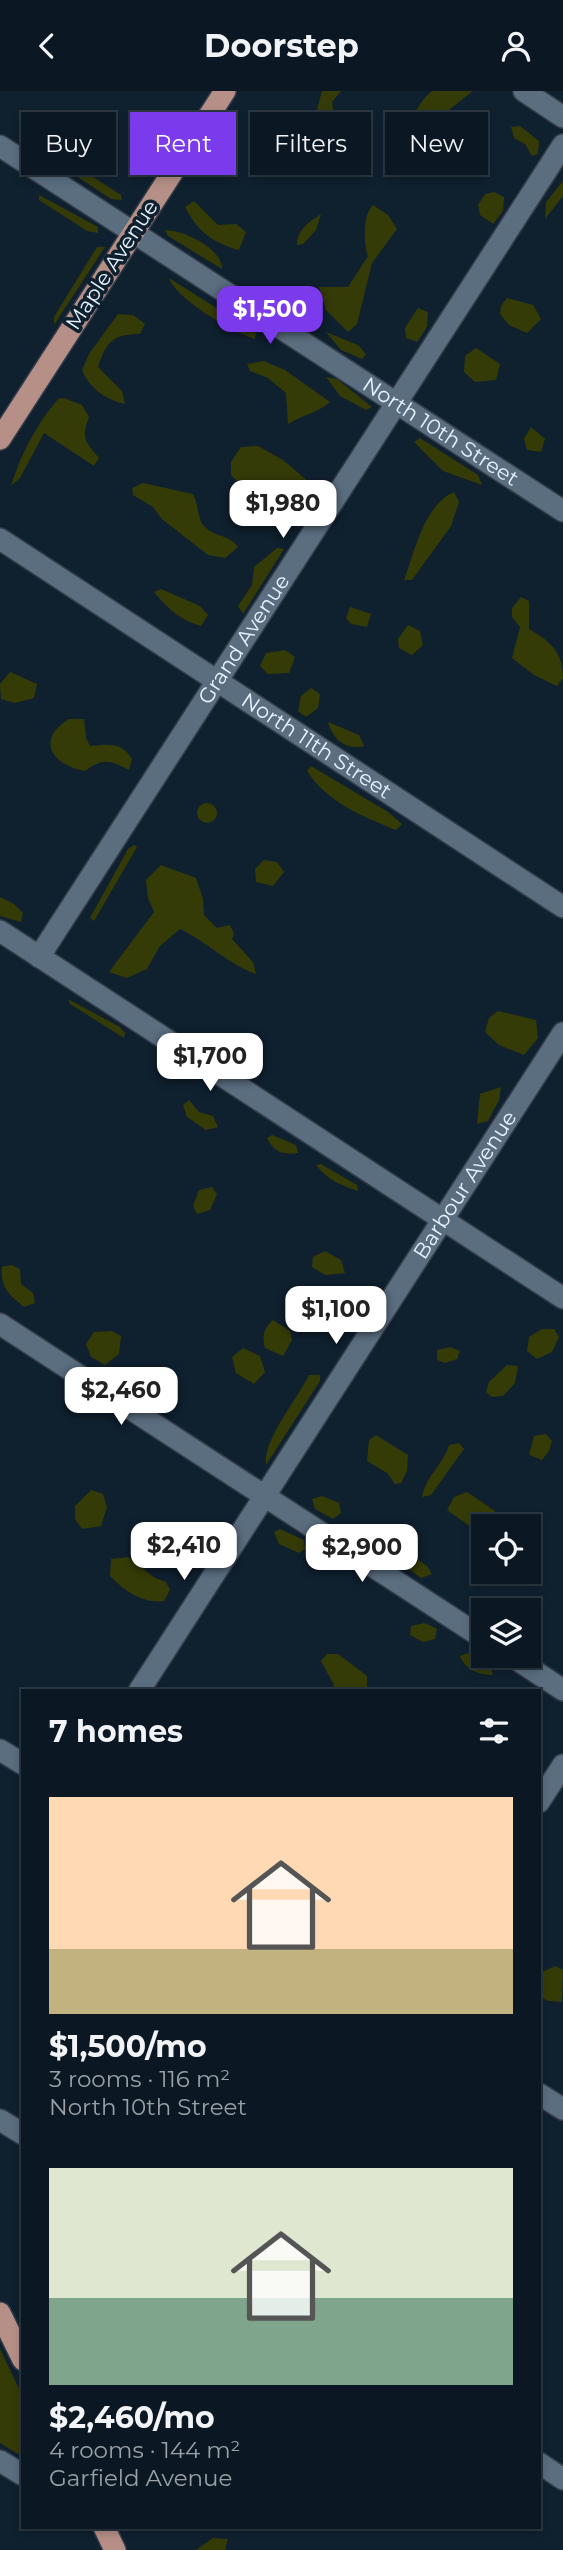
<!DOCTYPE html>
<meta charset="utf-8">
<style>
:root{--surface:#0b1823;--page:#192530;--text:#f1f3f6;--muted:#9aa0a6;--line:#2b3741;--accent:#7c3aed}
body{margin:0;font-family:Montserrat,sans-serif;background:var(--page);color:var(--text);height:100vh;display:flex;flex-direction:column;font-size:26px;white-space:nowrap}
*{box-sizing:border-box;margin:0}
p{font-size:23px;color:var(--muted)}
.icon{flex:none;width:38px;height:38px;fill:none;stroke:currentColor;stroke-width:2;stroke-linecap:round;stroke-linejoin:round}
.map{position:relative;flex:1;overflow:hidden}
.side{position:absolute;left:21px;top:1598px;width:520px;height:840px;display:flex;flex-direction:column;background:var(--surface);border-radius:0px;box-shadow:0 4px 10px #0003,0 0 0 2px var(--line)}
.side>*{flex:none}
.banner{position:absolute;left:21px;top:21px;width:522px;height:63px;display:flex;gap:14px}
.buttons{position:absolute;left:471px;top:1423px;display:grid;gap:14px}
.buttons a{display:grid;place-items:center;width:70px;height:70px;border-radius:0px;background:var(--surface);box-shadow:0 4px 10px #0003,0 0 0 2px var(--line);font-size:35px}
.price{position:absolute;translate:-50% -60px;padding:0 16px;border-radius:14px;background:#fff;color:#222;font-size:23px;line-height:46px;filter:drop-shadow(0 2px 4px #0008)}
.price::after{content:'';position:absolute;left:50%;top:42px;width:21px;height:16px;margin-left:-10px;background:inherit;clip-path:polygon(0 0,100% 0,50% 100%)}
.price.on{background:var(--accent);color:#fff}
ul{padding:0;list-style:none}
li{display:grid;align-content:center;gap:14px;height:371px;padding:0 28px}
li span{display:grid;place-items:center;height:217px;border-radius:0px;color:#555}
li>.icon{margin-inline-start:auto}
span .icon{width:126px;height:126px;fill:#fffc;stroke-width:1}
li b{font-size:30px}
h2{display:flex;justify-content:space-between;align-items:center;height:84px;padding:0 28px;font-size:30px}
.tag{padding:0 24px;border-radius:0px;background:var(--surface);box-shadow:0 4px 10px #0003,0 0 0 2px var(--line);font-size:24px;line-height:63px}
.tag.on{background:var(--accent);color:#fff}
header{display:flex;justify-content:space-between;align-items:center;height:91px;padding:0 28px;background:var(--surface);font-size:32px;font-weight:700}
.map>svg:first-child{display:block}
.green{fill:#353b06}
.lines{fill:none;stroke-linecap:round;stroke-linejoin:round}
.minor-casing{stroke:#333c4a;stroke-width:24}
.major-casing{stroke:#333c4a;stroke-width:24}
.minor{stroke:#5a6e80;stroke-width:21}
.major{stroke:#b69087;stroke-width:21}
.labels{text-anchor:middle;stroke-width:7;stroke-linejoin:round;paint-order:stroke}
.street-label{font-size:21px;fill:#e7f2fd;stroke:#0f202f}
</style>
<header><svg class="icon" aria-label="back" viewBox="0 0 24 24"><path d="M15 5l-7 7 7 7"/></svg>Doorstep<svg class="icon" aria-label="person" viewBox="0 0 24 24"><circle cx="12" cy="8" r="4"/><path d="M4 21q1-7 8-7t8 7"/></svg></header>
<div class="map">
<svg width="563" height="2459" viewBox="0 0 563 2459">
<rect width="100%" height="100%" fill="#0f202f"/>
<g class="green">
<polygon points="322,0 341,0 332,11 334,27 322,43 315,45 315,26"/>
<path d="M432 0H473L450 18 425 58 435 65 434 76 418 80 408 71C410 41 408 21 432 0Z"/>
<polygon points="520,35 539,50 538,63 532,65 525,53 514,47 511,36"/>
<polygon points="28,48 39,51 121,104 122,109 111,108 28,53"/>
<polygon points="563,90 563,105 545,128 546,111"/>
<polygon points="494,101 504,106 503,120 493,133 480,124 478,114 485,103"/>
<polygon points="39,104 98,136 98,142 87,140 39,109"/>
<path d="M194 110 218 134 236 133 246 141 239 159C213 152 198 141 185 116Z"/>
<path d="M373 114 388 124 397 138 372 172 357 233 348 241 326 219 319 196H348L368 165C363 152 363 123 373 114Z"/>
<path d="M321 123 316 139 303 153 297 154C296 140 310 130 321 123Z"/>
<path d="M165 139C183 139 222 157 222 178L168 145Z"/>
<polygon points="97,156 105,156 54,234 54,226"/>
<path d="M169 187 256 242 255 248C234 242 176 208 169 187Z"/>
<polygon points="507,207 533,214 541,228 527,242 509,234 500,223 501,215"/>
<polygon points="418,217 428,221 427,236 417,251 406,247 405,237"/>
<path d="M118 223 133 224 145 233 140 243C113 243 106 251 98 276L122 300 125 313C105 308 90 298 82 279L89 263Z"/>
<polygon points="326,241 358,254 366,263 362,268 341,259"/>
<polygon points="476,257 500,273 496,289 475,291 464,281 465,265"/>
<path d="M264 270 285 279 330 311C318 322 302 324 288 333L286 302 268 287 250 280 247 273Z"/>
<polygon points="326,286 337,288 372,316 366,319 340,305"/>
<path d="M64 307 82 314 89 326C81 347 85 350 99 367L94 375 44 342 20 387 11 395C21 363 36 334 58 308Z"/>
<polygon points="531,336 545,348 541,361 527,359 524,348"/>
<polygon points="420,347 478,384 482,394 443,380 414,351"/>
<polygon points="258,355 283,369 315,396 317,407 312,415 297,396 277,394 262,403 243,396 231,384 231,371 241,356"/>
<path d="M143 392 193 403C199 414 197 427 204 435 213 446 229 443 238 456L225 467 208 464 162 428 153 416 133 404 132 397Z"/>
<path d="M454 401 459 411 451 435 412 489H404C415 461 423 415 454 401Z"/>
<polygon points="277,457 284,458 243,523 238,515 252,494 254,476"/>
<path d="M161 498 200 515 208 524 201 535C180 529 168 518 154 501Z"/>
<path d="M521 506 529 510V538C550 550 563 561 563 587L557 595 534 584 512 567 520 536 512 526V517Z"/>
<polygon points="350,516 371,523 367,536 351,533 346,527"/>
<polygon points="408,534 420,540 423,554 412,564 399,557 398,548"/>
<polygon points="285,559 295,566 289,582 268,583 260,575 266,562"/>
<polygon points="10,581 37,593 34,607 15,612 1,608 0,593"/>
<polygon points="311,597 320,603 318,617 306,626 298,620 301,605"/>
<path d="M69 628H84L86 647 90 655C109 653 122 651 132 668L129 679C111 669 102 667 85 680 52 674 35 649 69 628Z"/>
<path d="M328 631 359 644 364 655C345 659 333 649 328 631Z"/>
<path d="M311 675 388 721 402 733 396 739C362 725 328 712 307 680Z"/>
<circle cx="207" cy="722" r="10"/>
<polygon points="134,754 137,756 94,830 90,827 128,758"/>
<polygon points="264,769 277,771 284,781 273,795 256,791 255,778"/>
<path d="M161 774 196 787 203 808 204 824 217 837 230 834 234 843 232 848 253 871 256 883C228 873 207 851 180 838L160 855 147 878 127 887 109 881 154 821 148 807 146 789Z"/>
<polygon points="0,806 14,813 23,822 21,831 0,825"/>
<polygon points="68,908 120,936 125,942 124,947 70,913"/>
<polygon points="498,920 536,929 538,947 524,964 499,954 485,941 489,927"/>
<polygon points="501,996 499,1009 488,1030 477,1033 480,1003"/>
<polygon points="189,1009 199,1021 213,1025 218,1036 206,1039 187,1026 183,1014"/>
<path d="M272 1044 296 1054 298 1062C282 1064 274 1061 267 1047Z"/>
<path d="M321 1073 357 1094 358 1100C340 1094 328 1089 316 1074Z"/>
<polygon points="212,1096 217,1103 210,1119 197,1123 193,1115 199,1099"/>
<polygon points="325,1160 341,1169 345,1182 325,1184 312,1176 313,1166"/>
<path d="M12 1174 20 1178 21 1193 33 1202 35 1212 24 1216C9 1204 0 1196 2 1176Z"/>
<path d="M273 1229 290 1240 292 1249 283 1265 265 1257C262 1245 263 1238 273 1229Z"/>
<polygon points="542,1238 554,1238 559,1246 552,1261 537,1268 527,1260 529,1246"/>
<polygon points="112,1240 121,1245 119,1263 105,1274 91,1266 86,1253 94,1241"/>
<polygon points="450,1256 460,1260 457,1268 445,1272 437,1269 437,1259"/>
<polygon points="243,1257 260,1265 265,1281 254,1293 236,1282 232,1266"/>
<polygon points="507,1274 518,1275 515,1292 503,1305 492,1306 486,1301 489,1291"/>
<path d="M309 1284H320V1290L266 1374C262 1350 298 1307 309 1284Z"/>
<polygon points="546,1343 552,1350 549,1360 542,1369 529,1364 534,1345"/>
<polygon points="376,1344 408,1364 407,1380 401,1392 395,1393 387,1382 367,1370 369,1349"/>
<path d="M459 1352 464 1358 431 1404 422 1406C426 1385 443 1374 449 1354Z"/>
<polygon points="91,1399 103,1403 107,1416 101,1435 82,1438 75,1428 75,1415"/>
<polygon points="467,1401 495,1420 491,1435 475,1439 447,1419 454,1406"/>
<polygon points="322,1405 339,1412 341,1422 333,1428 315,1418 312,1408"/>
<polygon points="280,1438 304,1449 305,1458 299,1462 279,1453 274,1441"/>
<polygon points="377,1447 385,1447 427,1475 432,1483 421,1487 376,1454"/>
<path d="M128 1466 155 1487 166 1491 170 1499 164 1510C143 1513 125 1500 110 1485L111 1468Z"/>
<polygon points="425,1532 437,1538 435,1548 423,1551 410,1544 411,1535"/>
<path d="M468 1562C481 1566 489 1570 493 1584 477 1583 467 1580 460 1565Z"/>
<polygon points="327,1563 338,1563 367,1585 367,1599 333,1599 334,1594 321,1570"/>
<polygon points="556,1875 563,1879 562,1911 548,1910 539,1905 539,1882"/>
<polygon points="0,2258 23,2306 23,2366 0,2352"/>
<polygon points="213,2447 228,2448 225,2459 196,2459"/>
</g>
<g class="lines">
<g class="minor-casing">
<g id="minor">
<polyline points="524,0 563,26"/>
<path id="s1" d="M0 55 563 420"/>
<path id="s2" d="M0 448 563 816"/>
<polyline points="0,840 563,1207"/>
<path id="s3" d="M39 866 563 54"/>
<polyline points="0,1233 483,1547"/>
<polyline points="510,1564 563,1599"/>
<path id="s4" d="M139 1600 563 942"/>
<polyline points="0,1659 23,1673"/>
<polyline points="539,1711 563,1674"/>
<polyline points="539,2003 563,2018"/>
<polyline points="0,2029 23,2043"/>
<polyline points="0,2370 23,2384"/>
<polyline points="539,2372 563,2388"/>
</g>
</g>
<g class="major-casing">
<g id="major">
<polyline points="0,348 225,0"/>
<polyline points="0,2222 23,2269"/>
<polyline points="104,2436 115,2459"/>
</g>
</g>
<use href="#minor" class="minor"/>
<use href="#major" class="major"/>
</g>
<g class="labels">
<g class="street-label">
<text transform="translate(112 174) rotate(-57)" y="7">Maple Avenue</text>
<text dy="7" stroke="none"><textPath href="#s1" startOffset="525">North 10th Street</textPath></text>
<text dy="7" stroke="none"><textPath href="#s3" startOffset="378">Grand Avenue</textPath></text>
<text dy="7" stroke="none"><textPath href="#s2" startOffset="378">North 11th Street</textPath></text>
<text dy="7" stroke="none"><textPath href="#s4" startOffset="602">Barbour Avenue</textPath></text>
</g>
</g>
</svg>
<div class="buttons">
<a><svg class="icon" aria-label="locate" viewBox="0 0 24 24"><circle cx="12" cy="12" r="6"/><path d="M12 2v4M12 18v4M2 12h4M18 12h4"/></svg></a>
<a><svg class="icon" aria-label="layers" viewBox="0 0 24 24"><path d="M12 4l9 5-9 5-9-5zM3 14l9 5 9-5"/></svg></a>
</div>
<b class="price on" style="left:270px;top:255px">$1,500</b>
<b class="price" style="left:283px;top:449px">$1,980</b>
<b class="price" style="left:210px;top:1002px">$1,700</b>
<b class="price" style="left:336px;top:1255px">$1,100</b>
<b class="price" style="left:121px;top:1336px">$2,460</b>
<b class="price" style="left:184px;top:1491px">$2,410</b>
<b class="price" style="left:362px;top:1493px">$2,900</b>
<div class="banner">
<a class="tag">Buy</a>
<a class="tag on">Rent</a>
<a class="tag">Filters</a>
<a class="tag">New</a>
</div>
<section class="side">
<h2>7 homes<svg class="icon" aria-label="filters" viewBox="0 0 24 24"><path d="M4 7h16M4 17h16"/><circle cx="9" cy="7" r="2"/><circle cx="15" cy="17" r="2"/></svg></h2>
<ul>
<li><span style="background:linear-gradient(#ffd9b3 70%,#c2b280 0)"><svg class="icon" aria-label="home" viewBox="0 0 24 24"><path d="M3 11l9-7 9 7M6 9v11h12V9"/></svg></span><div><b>$1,500/mo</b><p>3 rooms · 116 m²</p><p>North 10th Street</p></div></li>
<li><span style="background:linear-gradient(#dfe7d0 60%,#7fa58c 0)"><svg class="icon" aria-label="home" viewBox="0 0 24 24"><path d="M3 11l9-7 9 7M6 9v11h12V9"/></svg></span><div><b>$2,460/mo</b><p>4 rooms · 144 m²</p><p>Garfield Avenue</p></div></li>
</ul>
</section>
</div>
